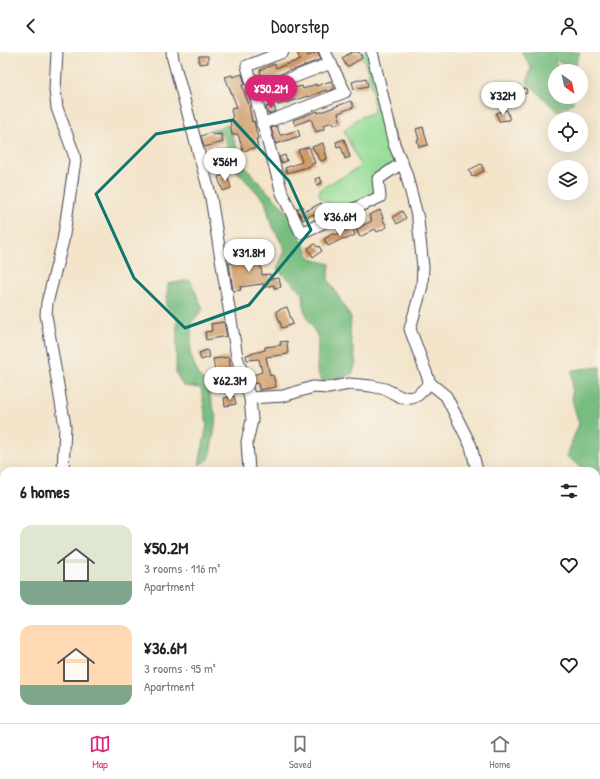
<!DOCTYPE html>
<meta charset="utf-8">
<style>
:root{--surface:#fff;--page:#f6f6f6;--text:#222;--muted:#767676;--line:#e0e0e0;--accent:#db2777}
body{margin:0;font-family:"Patrick Hand",sans-serif;background:var(--page);color:var(--text);height:100vh;display:flex;flex-direction:column;font-size:15px;white-space:nowrap}
*{box-sizing:border-box;margin:0}
p{font-size:13px;color:var(--muted)}
.icon{flex:none;width:22px;height:22px;fill:none;stroke:currentColor;stroke-width:2;stroke-linecap:round;stroke-linejoin:round}
.map{position:relative;flex:1;overflow:hidden}
.details{position:absolute;left:0px;top:415px;width:600px;height:256px;display:flex;flex-direction:column;background:var(--surface);border-radius:12px 12px 0 0;box-shadow:0 4px 16px #0002}
.details>*{flex:none}
.needle{width:26px;rotate:147deg}
.controls{position:absolute;left:548px;top:12px;display:grid;gap:8px}
.controls a{display:grid;place-items:center;width:40px;height:40px;border-radius:50%;background:var(--surface);box-shadow:0 4px 16px #0002;font-size:20px}
.price{position:absolute;translate:-50% -34px;padding:0 9px;border-radius:14px;background:#fff;color:#222;font-size:13px;line-height:26px;filter:drop-shadow(0 1px 2px #0008)}
.price::after{content:'';position:absolute;left:50%;top:24px;width:12px;height:9px;margin-left:-6px;background:inherit;clip-path:polygon(0 0,100% 0,50% 100%)}
.price.active{background:var(--accent);color:#fff}
ul{padding:0;list-style:none}
li{display:flex;align-items:center;gap:12px;height:100px;padding:0 20px}
li span{display:grid;place-items:center;flex:none;width:112px;height:80px;border-radius:12px;color:#555}
li>.icon{margin-inline-start:auto}
span .icon{width:48px;height:48px;fill:#fffc;stroke-width:1}
li b{font-size:17px}
h2{display:flex;justify-content:space-between;align-items:center;height:48px;padding:0 20px;font-size:17px}
header{display:flex;justify-content:space-between;align-items:center;height:52px;padding:0 20px;background:var(--surface);font-size:18px;font-weight:600}
.dock{display:flex;justify-content:space-around;align-items:center;height:56px;border-top:1px solid var(--line);background:var(--surface);font-size:11px;color:var(--muted)}
.dock a{display:grid;justify-items:center;gap:2px}
.dock .active{color:var(--accent)}
.map>svg:first-child{display:block}
.green{fill:#96de98;stroke:#5c806a}
.forest{fill:#78bd80;stroke:#4d705e}
.building{fill:#cf9b67}
.lines{fill:none;stroke-linecap:round;stroke-linejoin:round}
.minor-casing{stroke:#413f50;stroke-width:13}
.major-casing{stroke:#413f50;stroke-width:15}
.minor{stroke:#fff;stroke-width:11}
.major{stroke:#fff;stroke-width:13}
.marked{fill:none;stroke:#0f766e;stroke-width:3;stroke-linejoin:round}
</style>
<header><svg class="icon" aria-label="back" viewBox="0 0 24 24"><path d="M15 5l-7 7 7 7"/></svg>Doorstep<svg class="icon" aria-label="person" viewBox="0 0 24 24"><circle cx="12" cy="8" r="4"/><path d="M4 21q1-7 8-7t8 7"/></svg></header>
<div class="map">
<svg width="600" height="671" viewBox="0 0 600 671">
<rect width="100%" height="100%" fill="#f7f3e8"/>
<filter id="ink" filterUnits="userSpaceOnUse"><feTurbulence type="fractalNoise" baseFrequency=".025" numOctaves="2"/><feDisplacementMap in="SourceGraphic" scale="8" xChannelSelector="R" yChannelSelector="G"/><feConvolveMatrix kernelMatrix="1 2 1 2 8 2 1 2 1" color-interpolation-filters="sRGB"/></filter>
<filter id="wash" filterUnits="userSpaceOnUse"><feTurbulence type="fractalNoise" baseFrequency=".012" numOctaves="4" result="noise"/><feDisplacementMap in="SourceGraphic" scale="16" xChannelSelector="R" yChannelSelector="G"/><feGaussianBlur stdDeviation="0.9" result="paint"/><feColorMatrix in="noise" values="0 0 0 0 0 0 0 0 0 0 0 0 0 0 0 0 0 1.4 0 .05"/><feComposite in="paint" operator="in"/></filter>
<g filter="url(#wash)">
<rect width="100%" height="100%" fill="#f3e4ca"/>
<path class="green" d="M361 0H370L401 109 377 129 380 145 342 158 325 150 319 143 320 137 357 117 360 112 344 79 357 67 374 60C373 36 370 22 361 0Z"/>
<g class="forest">
<polygon points="521,0 580,0 574,18 554,7 559,19 555,19 555,45 571,45 574,50 558,60 527,30 531,15"/>
<polygon points="228,73 244,113 264,136 288,160 311,207 330,212 328,227 351,266 350,283 356,311 352,322 330,331 321,328 317,319 318,286 304,258 303,241 277,217 285,198 271,171 265,149 234,116 225,86 212,78"/>
<polygon points="190,228 203,257 192,270 190,302 199,324 206,331 216,365 214,381 209,407 199,413 207,373 201,336 183,334 176,321 177,266 166,254 168,232"/>
<polygon points="600,315 600,424 596,424 596,419 587,419 566,404 579,372 572,347 572,318"/>
<polygon points="437,667 505,667 505,671 434,671"/>
</g>
<g id="blocks">
<g class="building">
<polygon points="297,0 306,0 308,4 318,0 321,7 291,19 290,18 260,31 258,24 261,23 260,18 275,12 276,16 300,8"/>
<polygon points="352,0 359,0 362,6 347,15 342,6"/>
<polygon points="199,4 208,4 208,11 199,12"/>
<polygon points="242,22 245,32 242,33 249,53 252,70 254,69 258,87 256,87 258,95 243,99 238,82 232,83 230,68 233,68 231,56 237,55 225,25 232,23 233,25"/>
<polygon points="366,26 368,34 354,37 352,30"/>
<polygon points="331,29 334,37 327,40 326,38 311,44 308,45 308,44 278,53 275,46 288,42 285,36 293,33 294,36 302,34 303,37 316,32 316,34"/>
<polygon points="526,36 527,41 515,44 514,39"/>
<polygon points="351,49 354,55 338,61 341,71 334,73 333,70 323,73 324,77 316,80 311,67 295,73 293,68 318,59 318,61"/>
<polygon points="273,53 276,59 268,62 266,55"/>
<polygon points="507,58 510,68 499,69 496,61"/>
<polygon points="277,74 280,83 282,83 298,78 300,84 276,92 271,76"/>
<polygon points="423,75 428,93 419,95 417,88 419,88 416,77"/>
<polygon points="212,80 213,83 221,82 223,90 204,95 201,84"/>
<polygon points="344,87 350,105 345,107 341,94 337,95 336,90"/>
<polygon points="323,91 327,107 321,109 312,95"/>
<polygon points="309,95 315,111 311,112 311,114 287,121 285,116 302,110 298,98"/>
<polygon points="285,103 287,109 281,111 279,105"/>
<polygon points="481,112 484,119 472,125 469,118"/>
<polygon points="227,122 231,136 223,139 218,125"/>
<polygon points="320,125 322,131 317,133 315,127"/>
<polygon points="321,151 325,159 314,164 313,162 303,168 297,157 303,154 306,159"/>
<polygon points="380,158 383,166 382,166 387,175 377,180 375,177 360,185 356,177 372,169 369,163"/>
<polygon points="402,159 406,166 397,172 393,165"/>
<polygon points="352,175 355,183 345,188 344,186 328,194 324,187 334,181 335,183"/>
<polygon points="315,192 317,195 319,194 322,199 313,205 308,196"/>
<polygon points="242,196 244,210 260,208 262,223 270,222 270,227 279,226 281,235 274,236 274,233 264,235 264,232 254,233 240,235 241,238 233,239 229,211 235,210 233,197"/>
<polygon points="287,255 293,272 282,276 276,259"/>
<polygon points="224,270 227,284 206,288 205,280 212,279 211,272"/>
<polygon points="287,289 288,302 266,305 270,324 273,323 276,335 259,338 258,331 253,332 250,324 262,320 259,307 247,308 246,303 262,299 265,298 265,295 281,293 280,290"/>
<polygon points="207,298 210,305 201,308 199,301"/>
<polygon points="229,305 231,321 234,328 217,332 213,307"/>
<polygon points="234,344 236,352 225,354 224,346"/>
</g>
</g>
</g>
<g filter="url(#ink)">
<use href="#blocks" fill-opacity="0" stroke="#413f50" stroke-width="1"/>
<g class="lines">
<g class="minor-casing">
<g id="minor">
<polyline points="57,0 55,38 57,56 74,102 75,109 63,189 47,251 46,263 65,374 63,419"/>
<polyline points="172,0 173,7 211,146 237,305 250,346 252,368 247,390 249,419"/>
<polyline points="283,0 247,14 282,141 301,181 380,145 378,127 402,111"/>
<polyline points="372,0 394,92 406,121 418,167 419,178 423,215 422,234 410,277 430,331 446,344 471,394 477,419"/>
<polyline points="255,40 331,11"/>
<polyline points="262,72 345,40 325,0"/>
<polyline points="250,346 283,344 313,335 328,336 349,332 371,334 385,337 401,345 412,346 418,343 430,331"/>
<polyline points="596,530 600,533"/>
<polyline points="0,632 4,632"/>
<polyline points="328,667 329,671"/>
<polyline points="61,671 62,667"/>
<polyline points="247,671 247,667"/>
</g>
</g>
<g class="major-casing">
<g id="major">
<polyline points="596,458 600,459"/>
<polyline points="31,671 36,667"/>
</g>
</g>
<use href="#minor" class="minor"/>
<use href="#major" class="major"/>
</g>
</g>
<path class="marked" d="M233 68 289 129 311 178 249 253 185 276 134 226 96 142 156 82Z"/>
</svg>
<div class="controls">
<a><svg class="needle" viewBox="-14 -14 28 28"><path d="M0-13l5 13h-10z" fill="#e53935"/><path d="M0 13l5-13h-10z" fill="#767676"/></svg></a>
<a><svg class="icon" aria-label="locate" viewBox="0 0 24 24"><circle cx="12" cy="12" r="6"/><path d="M12 2v4M12 18v4M2 12h4M18 12h4"/></svg></a>
<a><svg class="icon" aria-label="layers" viewBox="0 0 24 24"><path d="M12 4l9 5-9 5-9-5zM3 14l9 5 9-5"/></svg></a>
</div>
<b class="price active" style="left:271px;top:57px">¥50.2M</b>
<b class="price" style="left:503px;top:64px">¥32M</b>
<b class="price" style="left:225px;top:130px">¥56M</b>
<b class="price" style="left:340px;top:185px">¥36.6M</b>
<b class="price" style="left:249px;top:221px">¥31.8M</b>
<b class="price" style="left:230px;top:349px">¥62.3M</b>
<section class="details">
<h2>6 homes<svg class="icon" aria-label="filters" viewBox="0 0 24 24"><path d="M4 7h16M4 17h16"/><circle cx="9" cy="7" r="2"/><circle cx="15" cy="17" r="2"/></svg></h2>
<ul>
<li><span style="background:linear-gradient(#dfe7d0 70%,#7fa58c 0)"><svg class="icon" aria-label="home" viewBox="0 0 24 24"><path d="M3 11l9-7 9 7M6 9v11h12V9"/></svg></span><div><b>¥50.2M</b><p>3 rooms · 116 m²</p><p>Apartment</p></div><svg class="icon" aria-label="heart" viewBox="0 0 24 24"><path d="M12 20l-8-8c-3-5 5-10 8-4 3-6 11-1 8 4z"/></svg></li>
<li><span style="background:linear-gradient(#ffd9b3 75%,#7fa58c 0)"><svg class="icon" aria-label="home" viewBox="0 0 24 24"><path d="M3 11l9-7 9 7M6 9v11h12V9"/></svg></span><div><b>¥36.6M</b><p>3 rooms · 95 m²</p><p>Apartment</p></div><svg class="icon" aria-label="heart" viewBox="0 0 24 24"><path d="M12 20l-8-8c-3-5 5-10 8-4 3-6 11-1 8 4z"/></svg></li>
</ul>
</section>
</div>
<nav class="dock">
<a class="active"><svg class="icon" aria-label="map" viewBox="0 0 24 24"><path d="M3 6l6-2 6 2 6-2v14l-6 2-6-2-6 2zM9 4v14M15 6v14"/></svg>Map</a>
<a><svg class="icon" aria-label="saved" viewBox="0 0 24 24"><path d="M7 4h10v16l-5-4-5 4z"/></svg>Saved</a>
<a><svg class="icon" aria-label="home" viewBox="0 0 24 24"><path d="M3 11l9-7 9 7M6 9v11h12V9"/></svg>Home</a>
</nav>
